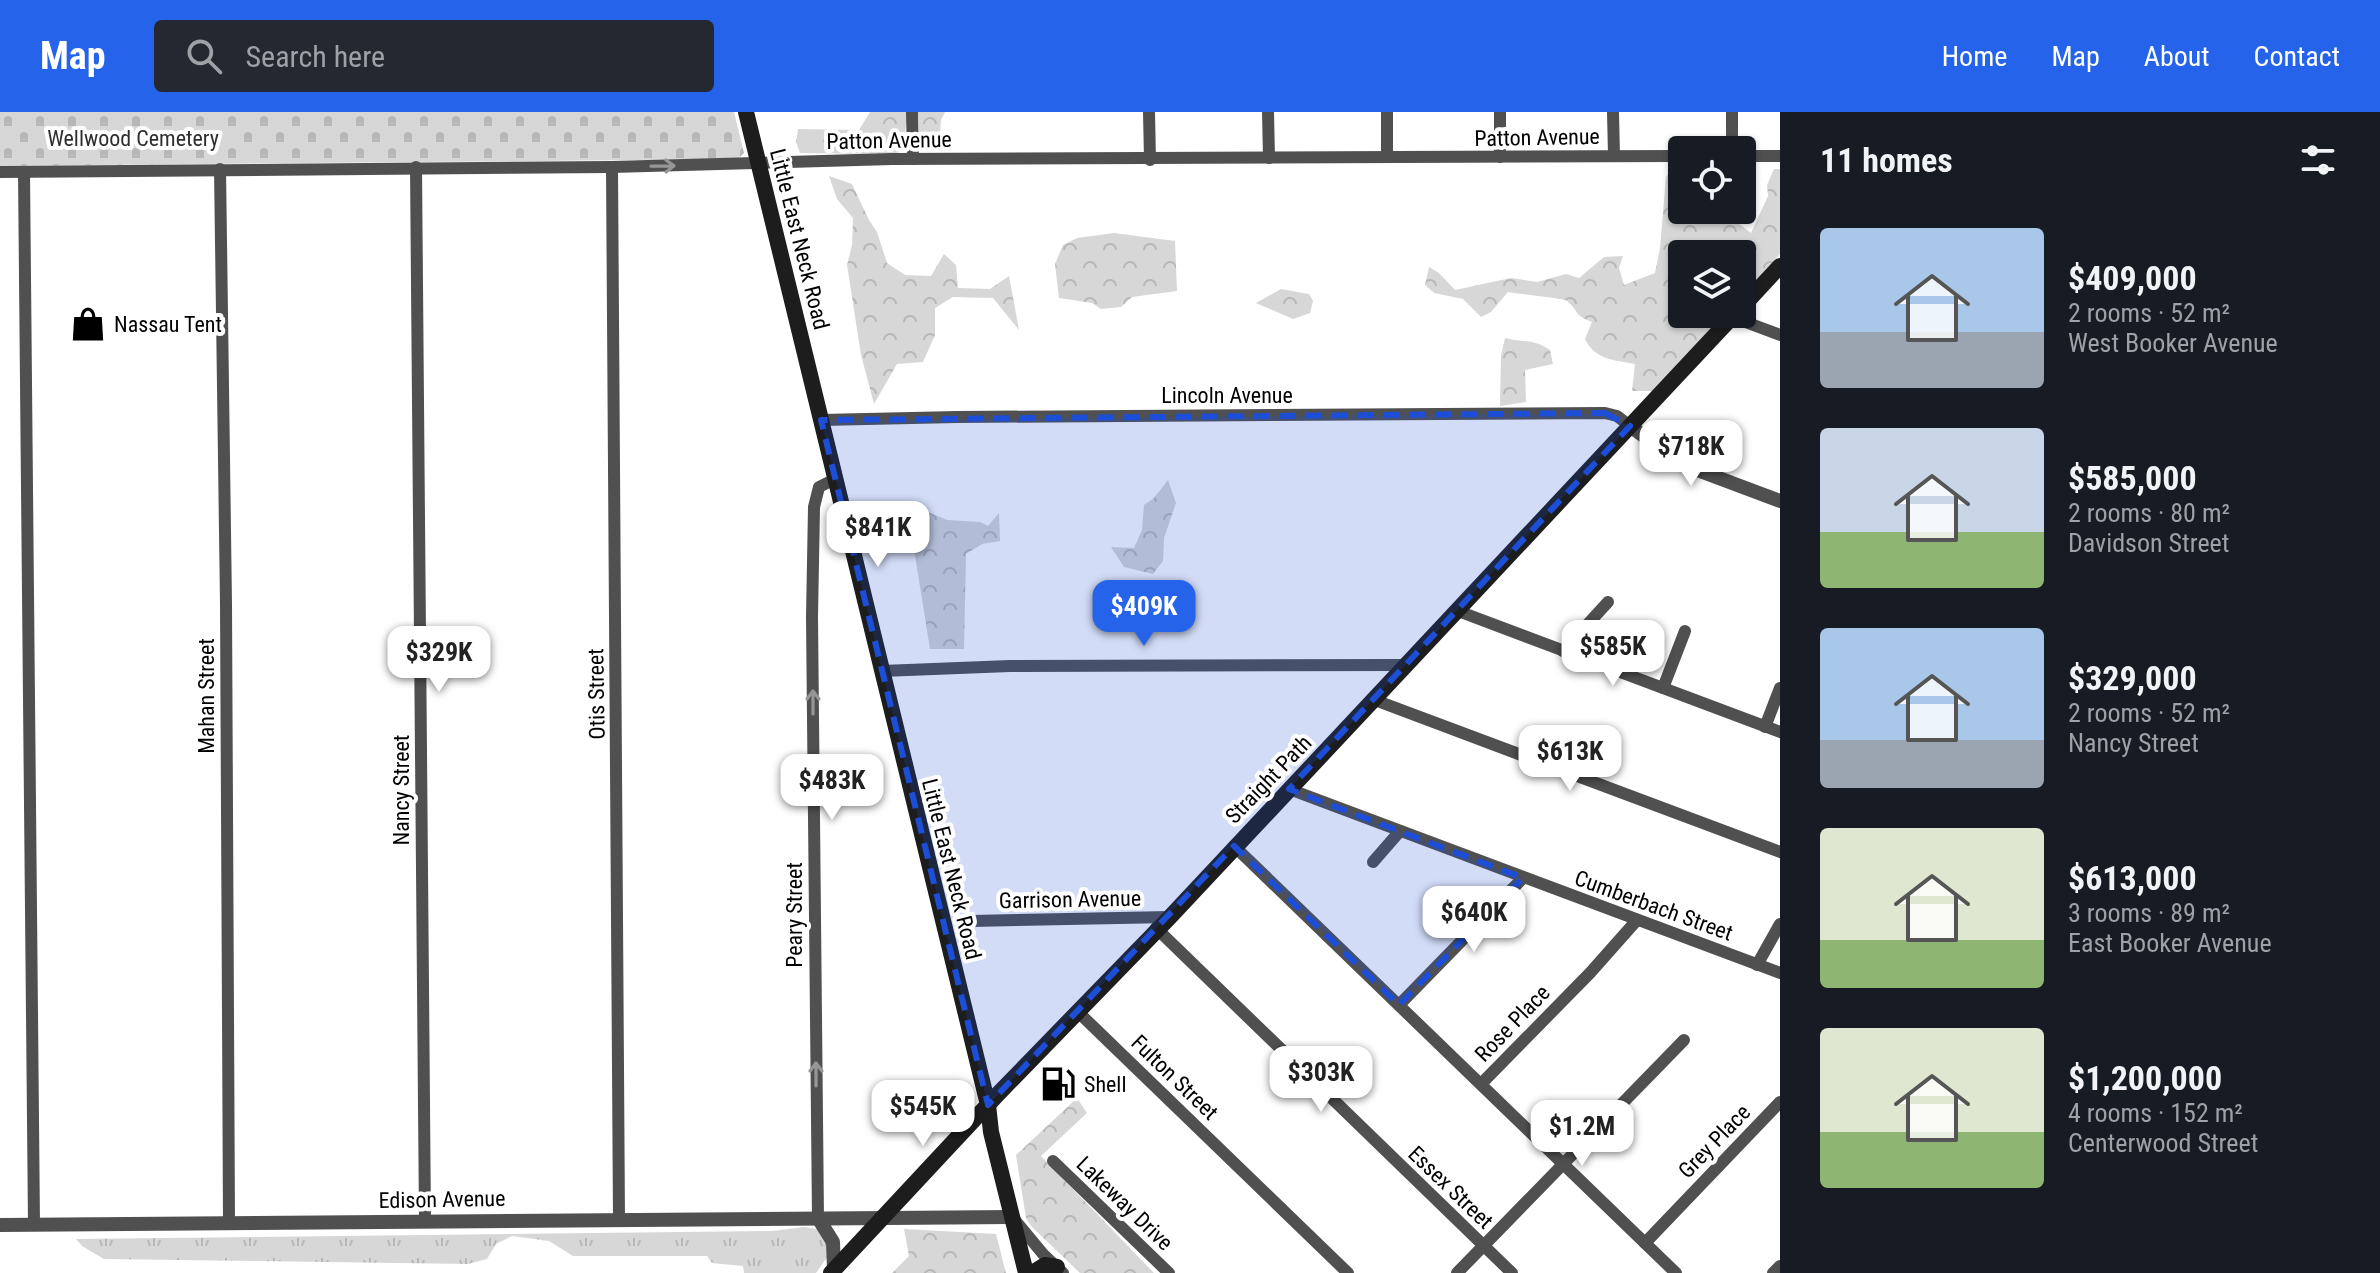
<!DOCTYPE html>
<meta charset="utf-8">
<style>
:root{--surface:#171b24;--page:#242831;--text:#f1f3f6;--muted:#9ea1a6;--accent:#2563eb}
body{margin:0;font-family:"Roboto Condensed",sans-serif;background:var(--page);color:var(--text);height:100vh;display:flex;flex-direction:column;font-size:30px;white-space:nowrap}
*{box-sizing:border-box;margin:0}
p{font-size:26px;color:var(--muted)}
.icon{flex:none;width:44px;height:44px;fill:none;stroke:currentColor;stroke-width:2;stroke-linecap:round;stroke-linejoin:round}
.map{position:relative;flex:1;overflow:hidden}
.side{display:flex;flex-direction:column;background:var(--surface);width:600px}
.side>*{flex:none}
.buttons{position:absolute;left:1668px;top:24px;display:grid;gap:16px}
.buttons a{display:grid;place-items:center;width:88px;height:88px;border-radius:8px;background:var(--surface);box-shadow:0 2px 6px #0004;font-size:40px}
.price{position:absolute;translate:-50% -68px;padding:0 18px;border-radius:16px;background:#fff;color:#222;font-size:26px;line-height:52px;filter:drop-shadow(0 2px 4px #0008)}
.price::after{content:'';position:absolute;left:50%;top:48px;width:24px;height:18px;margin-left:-12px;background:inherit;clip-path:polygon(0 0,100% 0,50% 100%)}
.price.current{background:var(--accent);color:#fff}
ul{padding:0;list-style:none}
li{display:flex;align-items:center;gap:24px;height:200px;padding:0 40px}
li span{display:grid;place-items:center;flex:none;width:224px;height:160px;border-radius:8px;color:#555}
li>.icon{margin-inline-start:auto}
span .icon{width:96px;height:96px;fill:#fffc;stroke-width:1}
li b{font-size:34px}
h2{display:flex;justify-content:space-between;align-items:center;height:96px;padding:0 40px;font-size:34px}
header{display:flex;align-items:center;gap:48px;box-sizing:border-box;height:112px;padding:0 40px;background:var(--accent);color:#fff}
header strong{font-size:38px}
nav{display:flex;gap:44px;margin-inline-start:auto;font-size:28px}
.search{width:560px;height:72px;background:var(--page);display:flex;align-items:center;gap:20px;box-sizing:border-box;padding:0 28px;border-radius:8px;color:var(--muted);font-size:30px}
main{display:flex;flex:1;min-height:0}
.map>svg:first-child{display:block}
.grass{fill:url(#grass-tufts)}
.forest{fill:url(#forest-crowns)}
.cemetery{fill:url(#cemetery-stones)}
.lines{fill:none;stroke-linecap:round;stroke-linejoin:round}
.minor{stroke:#505050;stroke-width:12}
.tertiary{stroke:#505050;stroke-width:14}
.secondary{stroke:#1d1d1d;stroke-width:16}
.oneway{stroke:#969696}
.marked{fill:#1d4ed8;fill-opacity:0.2;stroke:#1d4ed8;stroke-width:6;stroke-dasharray:16 10;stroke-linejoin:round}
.labels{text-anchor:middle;stroke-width:8;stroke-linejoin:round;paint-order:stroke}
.street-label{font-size:22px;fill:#000;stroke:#fff}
.park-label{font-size:22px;fill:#2e2e2e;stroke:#fff}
.poi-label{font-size:22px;fill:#000;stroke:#fff;text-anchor:start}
</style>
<header>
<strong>Map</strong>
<div class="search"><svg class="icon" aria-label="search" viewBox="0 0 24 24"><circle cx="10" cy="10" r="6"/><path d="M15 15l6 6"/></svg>Search here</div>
<nav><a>Home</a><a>Map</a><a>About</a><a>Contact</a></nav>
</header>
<main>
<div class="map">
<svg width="1780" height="1161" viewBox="0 0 1780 1161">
<defs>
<pattern id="grass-tufts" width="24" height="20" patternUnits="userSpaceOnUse" patternTransform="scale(2)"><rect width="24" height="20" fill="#d7d7d7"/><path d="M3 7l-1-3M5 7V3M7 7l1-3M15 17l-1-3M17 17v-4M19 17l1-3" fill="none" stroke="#b7b7b7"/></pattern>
<pattern id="forest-crowns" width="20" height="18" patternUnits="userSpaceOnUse" patternTransform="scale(2)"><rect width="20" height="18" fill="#d7d7d7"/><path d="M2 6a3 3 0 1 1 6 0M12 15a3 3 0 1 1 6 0" fill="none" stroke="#b7b7b7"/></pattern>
<pattern id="cemetery-stones" width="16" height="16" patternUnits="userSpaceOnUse" patternTransform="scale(2)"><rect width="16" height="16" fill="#d7d7d7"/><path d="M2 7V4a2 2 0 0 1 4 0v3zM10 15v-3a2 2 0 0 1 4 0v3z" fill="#b7b7b7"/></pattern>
</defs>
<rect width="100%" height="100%" fill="#fff"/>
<polygon class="grass" points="804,1115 817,1117 825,1124 828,1144 816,1161 744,1161 743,1154 712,1151 707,1144 573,1144 549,1129 512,1124 496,1132 487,1147 468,1152 104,1147 82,1134 76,1127 772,1119"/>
<g class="forest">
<polygon points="870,0 907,0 904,38 894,42 800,41 796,30 798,17 859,18"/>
<polygon points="918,0 945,0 941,8 939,34 927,39 920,35"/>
<path d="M1676 51 1682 52V98H1729L1733 107 1751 121 1768 84 1767 73 1774 57H1780V142L1742 184V142H1682V202H1725L1655 279H1632L1635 252C1614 248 1595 248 1585 227L1592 210C1572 202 1580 200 1567 189 1564 186 1517 182 1508 180L1491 200 1481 205 1463 187 1434 181 1425 173 1429 155 1439 161 1455 178 1511 166 1537 170 1566 162 1579 166 1604 145 1623 144 1619 156 1624 173 1655 161 1660 136 1666 65Z"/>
<polygon points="829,64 852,72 869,108 877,120 887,151 905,163 931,164 944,142 956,153 958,176 990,177 1009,164 1019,218 993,186 953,185 935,196 935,223 923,250 897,252 874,292 861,243 847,153 852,133 853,106 837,87"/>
<polygon points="1114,121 1175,129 1177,179 1132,185 1121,195 1101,197 1092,191 1059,186 1055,152 1063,133 1077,126"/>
<polygon points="1281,177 1309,182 1313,189 1310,201 1293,207 1256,191"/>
<path d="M1505 226C1523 231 1533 226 1550 238L1553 252 1525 258 1526 290 1500 294 1501 244Z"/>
<polygon points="1168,368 1176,391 1164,426 1163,449 1153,462 1124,455 1111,435 1134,436 1142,418 1144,393 1154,386"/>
<polygon points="920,397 947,408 980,410 988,414 999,401 1000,429 982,432 966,442 964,537 930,537 909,406"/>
<polygon points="1077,986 1087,1001 1041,1044 1154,1161 1080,1161 1031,1114 1026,1106 1016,1043"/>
<polygon points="904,1117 996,1122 1006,1161 892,1161 909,1144"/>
</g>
<polygon class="cemetery" points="0,0 734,0 744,41 738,47 0,54"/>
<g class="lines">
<g class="minor">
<polyline points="912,0 913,47"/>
<polyline points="1149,0 1150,48"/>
<polyline points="1268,0 1269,46"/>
<polyline points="1387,0 1387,45"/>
<polyline points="1500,0 1500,45"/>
<polyline points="1613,0 1614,44"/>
<polyline points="1732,38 1732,0"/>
<polyline points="1742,44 1780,44"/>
<polyline points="416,55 425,1109"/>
<polyline points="612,55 619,1107"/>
<polyline points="220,57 226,492 229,1111"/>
<polyline points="0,60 612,55 892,47 1682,44"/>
<polyline points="24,60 34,1113"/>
<polyline points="1732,205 1780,223"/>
<polyline points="821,308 957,305 1605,301 1617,304 1630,314"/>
<polyline points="1458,499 1780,620"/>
<polyline points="1563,539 1608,490"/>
<polyline points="882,559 1010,554 1407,553"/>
<polyline points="1663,576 1685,519"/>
<polyline points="1372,587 1780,740"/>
<polyline points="1765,615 1780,576"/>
<polyline points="1289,677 1780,861"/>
<polyline points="1234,734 1676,1161"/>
<polyline points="1373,750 1400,719"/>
<polyline points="971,809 1170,805"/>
<polyline points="1156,816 1512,1161"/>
<polyline points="1757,853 1780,812"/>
<polyline points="1399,893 1523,766"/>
<polyline points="1077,899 1348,1161"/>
<polyline points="1481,972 1590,861 1637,808"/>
<polyline points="1053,1049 1169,1161"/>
<polyline points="818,1106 812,505 814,395 819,375 835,367"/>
<polyline points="1014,1107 1043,1142 1063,1161"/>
<polyline points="1645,1131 1780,990"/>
<polyline points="1457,1161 1684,928"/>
<polyline points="1773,1161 1780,1154"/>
</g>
<g class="tertiary">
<polyline points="1630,314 1684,353 1780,389"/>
<polyline points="818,1106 833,1130 834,1158"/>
<polyline points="0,1113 1012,1105"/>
</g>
<g class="secondary">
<polyline points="746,0 988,993 991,1020 1026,1161"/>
<polyline points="1742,195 1780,154"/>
<polyline points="831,1161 997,983 1170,805 1735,202"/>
<polyline points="1032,1161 1045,1153 1057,1155"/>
</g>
</g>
<defs><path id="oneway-shaft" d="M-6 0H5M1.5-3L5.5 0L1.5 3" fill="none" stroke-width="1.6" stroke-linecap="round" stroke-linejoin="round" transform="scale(2)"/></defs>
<g class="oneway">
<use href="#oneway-shaft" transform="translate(663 54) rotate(-1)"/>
<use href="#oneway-shaft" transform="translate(813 590) rotate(-90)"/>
<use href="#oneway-shaft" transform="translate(816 962) rotate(-90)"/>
</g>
<path class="marked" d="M1605 301 1630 314 1289 677 1523 766 1399 893 1234 734 988 993 821 308Z"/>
<defs>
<g id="shop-bare" transform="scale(2.76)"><path d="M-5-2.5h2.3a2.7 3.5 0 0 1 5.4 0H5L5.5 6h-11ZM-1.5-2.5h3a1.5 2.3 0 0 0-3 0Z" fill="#000" stroke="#fff" stroke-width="2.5" paint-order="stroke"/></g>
<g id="fuel-bare" transform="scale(2.76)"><path d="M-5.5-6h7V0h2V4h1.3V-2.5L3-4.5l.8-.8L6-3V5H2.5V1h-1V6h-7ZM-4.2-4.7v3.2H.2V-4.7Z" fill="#000" stroke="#fff" stroke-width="2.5" paint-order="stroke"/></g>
</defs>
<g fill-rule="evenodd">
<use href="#shop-bare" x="88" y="212"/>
<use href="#fuel-bare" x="1058" y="972"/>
</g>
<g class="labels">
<g class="street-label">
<text transform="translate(1537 25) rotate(-1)" y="8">Patton Avenue</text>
<text transform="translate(889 28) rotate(-1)" y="8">Patton Avenue</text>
<text transform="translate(800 127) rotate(76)" y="8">Little East Neck Road</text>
<text x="1227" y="291">Lincoln Avenue</text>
<text transform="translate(596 582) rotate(-91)" y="8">Otis Street</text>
<text transform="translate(206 584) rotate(-90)" y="8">Mahan Street</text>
<text transform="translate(1268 667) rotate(-46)" y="8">Straight Path</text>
<text transform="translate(401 678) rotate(-90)" y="8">Nancy Street</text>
<text transform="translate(952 757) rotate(76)" y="8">Little East Neck Road</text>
<text transform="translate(1070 787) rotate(-1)" y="8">Garrison Avenue</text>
<text transform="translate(1654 793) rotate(20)" y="8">Cumberbach Street</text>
<text transform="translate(794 803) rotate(-90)" y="8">Peary Street</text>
<text transform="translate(1512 911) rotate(-46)" y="8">Rose Place</text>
<text transform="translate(1175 965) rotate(44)" y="8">Fulton Street</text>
<text transform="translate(1714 1029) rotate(-46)" y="8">Grey Place</text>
<text transform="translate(1451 1075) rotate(44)" y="8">Essex Street</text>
<text transform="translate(442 1087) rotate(-1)" y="8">Edison Avenue</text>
<text transform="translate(1125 1091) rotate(44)" y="8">Lakeway Drive</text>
</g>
<g class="park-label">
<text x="133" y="34">Wellwood Cemetery</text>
</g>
<g class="poi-label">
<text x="114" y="220">Nassau Tent</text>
<text x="1084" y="980">Shell</text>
</g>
</g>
</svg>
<div class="buttons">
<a><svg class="icon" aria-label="locate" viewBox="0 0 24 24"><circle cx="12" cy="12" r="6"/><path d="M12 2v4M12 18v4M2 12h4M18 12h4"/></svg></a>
<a><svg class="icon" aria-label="layers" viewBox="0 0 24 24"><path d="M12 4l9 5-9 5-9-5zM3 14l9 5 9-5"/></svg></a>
</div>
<b class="price" style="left:1691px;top:376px">$718K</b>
<b class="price" style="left:878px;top:457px">$841K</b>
<b class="price current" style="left:1144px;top:536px">$409K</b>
<b class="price" style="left:1613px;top:576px">$585K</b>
<b class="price" style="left:439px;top:582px">$329K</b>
<b class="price" style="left:1570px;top:681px">$613K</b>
<b class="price" style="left:832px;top:710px">$483K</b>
<b class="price" style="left:1474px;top:842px">$640K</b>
<b class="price" style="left:1321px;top:1002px">$303K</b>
<b class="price" style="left:923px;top:1036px">$545K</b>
<b class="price" style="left:1582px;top:1056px">$1.2M</b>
</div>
<section class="side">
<h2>11 homes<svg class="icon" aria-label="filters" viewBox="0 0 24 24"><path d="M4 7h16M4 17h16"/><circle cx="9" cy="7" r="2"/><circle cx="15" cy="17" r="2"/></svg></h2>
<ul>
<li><span style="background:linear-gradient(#a9c7e8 65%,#9aa5b1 0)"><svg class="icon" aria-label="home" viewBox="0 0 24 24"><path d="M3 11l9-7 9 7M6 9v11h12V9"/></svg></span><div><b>$409,000</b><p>2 rooms · 52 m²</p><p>West Booker Avenue</p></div></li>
<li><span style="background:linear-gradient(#c9d6e8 65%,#8fb573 0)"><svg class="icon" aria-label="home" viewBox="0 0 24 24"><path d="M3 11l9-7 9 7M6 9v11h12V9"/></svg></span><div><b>$585,000</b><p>2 rooms · 80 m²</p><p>Davidson Street</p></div></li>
<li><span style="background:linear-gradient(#a9c7e8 70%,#9aa5b1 0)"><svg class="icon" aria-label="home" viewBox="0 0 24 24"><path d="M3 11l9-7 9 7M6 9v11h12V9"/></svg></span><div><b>$329,000</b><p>2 rooms · 52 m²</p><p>Nancy Street</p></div></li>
<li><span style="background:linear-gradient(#dfe7d0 70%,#8fb573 0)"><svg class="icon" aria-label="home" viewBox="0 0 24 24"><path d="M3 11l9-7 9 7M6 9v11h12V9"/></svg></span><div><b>$613,000</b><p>3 rooms · 89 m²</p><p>East Booker Avenue</p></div></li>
<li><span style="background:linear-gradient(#dfe7d0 65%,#8fb573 0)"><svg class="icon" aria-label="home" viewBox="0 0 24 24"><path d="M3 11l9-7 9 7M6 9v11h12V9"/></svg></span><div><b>$1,200,000</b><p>4 rooms · 152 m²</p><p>Centerwood Street</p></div></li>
</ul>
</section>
</main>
